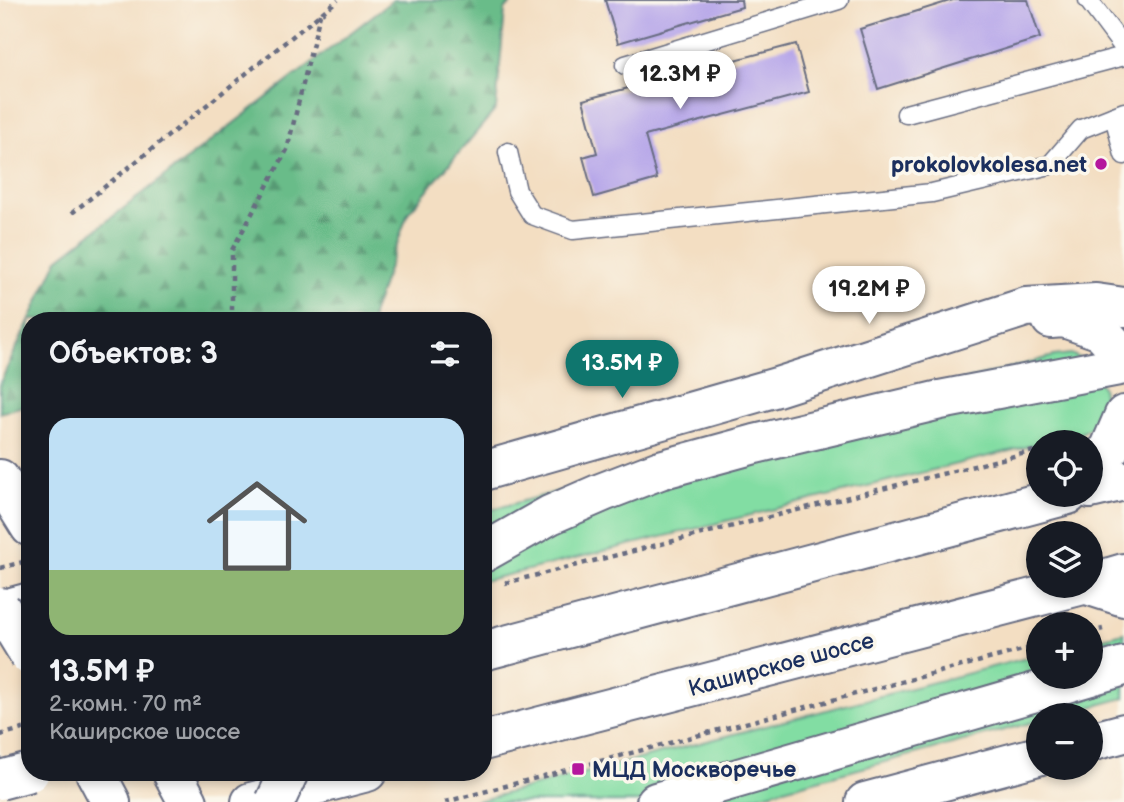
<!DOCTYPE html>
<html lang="ru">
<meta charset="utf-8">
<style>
:root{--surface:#171b24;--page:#20242c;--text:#f1f3f6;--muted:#9ea1a6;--line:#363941;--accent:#0f766e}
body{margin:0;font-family:"Balsamiq Sans",sans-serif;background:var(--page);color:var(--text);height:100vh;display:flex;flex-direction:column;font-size:26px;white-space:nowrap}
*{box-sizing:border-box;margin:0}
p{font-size:23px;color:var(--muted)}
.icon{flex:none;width:38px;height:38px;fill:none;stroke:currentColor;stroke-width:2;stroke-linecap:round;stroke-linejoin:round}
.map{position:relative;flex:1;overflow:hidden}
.drawer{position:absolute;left:21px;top:312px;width:471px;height:469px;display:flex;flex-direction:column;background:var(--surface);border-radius:28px;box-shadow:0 4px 10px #0003}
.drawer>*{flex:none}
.fabs{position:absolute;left:1026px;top:430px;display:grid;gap:14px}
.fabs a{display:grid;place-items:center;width:77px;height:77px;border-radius:50%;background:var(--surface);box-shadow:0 4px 10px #0003;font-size:35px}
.price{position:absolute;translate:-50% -60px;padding:0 16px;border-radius:24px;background:#fff;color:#222;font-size:23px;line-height:46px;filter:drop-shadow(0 2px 4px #0008)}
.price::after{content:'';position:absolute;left:50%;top:42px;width:21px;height:16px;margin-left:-10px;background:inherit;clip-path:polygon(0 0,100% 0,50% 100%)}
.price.active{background:var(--accent);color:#fff}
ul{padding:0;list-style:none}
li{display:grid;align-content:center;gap:14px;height:371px;padding:0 28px}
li+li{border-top:2px solid var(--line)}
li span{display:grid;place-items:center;height:217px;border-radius:21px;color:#555}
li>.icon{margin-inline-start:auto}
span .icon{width:126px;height:126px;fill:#fffc;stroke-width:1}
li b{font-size:30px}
h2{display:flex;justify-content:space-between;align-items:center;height:84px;padding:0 28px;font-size:30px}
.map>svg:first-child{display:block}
.grass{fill:#82dda3;stroke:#4e8680;stroke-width:2}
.forest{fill:url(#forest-firs);stroke:#427674;stroke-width:2}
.building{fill:#b6a6e9}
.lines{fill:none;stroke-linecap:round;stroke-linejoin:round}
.lane-casing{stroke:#676c81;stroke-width:21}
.secondary-casing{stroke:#676c81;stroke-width:42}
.primary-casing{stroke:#676c81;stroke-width:42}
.path{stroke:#676c81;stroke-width:4.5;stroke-dasharray:5 5;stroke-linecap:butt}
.lane{stroke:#fff;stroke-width:18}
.secondary{stroke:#fff;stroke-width:38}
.primary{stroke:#fff;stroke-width:38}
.primary-bridge-casing{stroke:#676c81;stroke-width:42;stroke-linecap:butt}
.primary-bridge{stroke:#fff;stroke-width:38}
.poi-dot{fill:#b5179e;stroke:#fbf7ec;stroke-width:2.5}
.labels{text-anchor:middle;stroke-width:7;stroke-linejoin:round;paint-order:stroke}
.poi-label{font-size:23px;font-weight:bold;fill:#1b2f5e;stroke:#fbf7ec;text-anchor:end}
.street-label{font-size:23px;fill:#1b2f5e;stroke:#fbf7ec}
</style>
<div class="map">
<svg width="1124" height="802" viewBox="0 0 1124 802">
<defs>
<pattern id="forest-firs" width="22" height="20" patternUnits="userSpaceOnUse" patternTransform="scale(1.75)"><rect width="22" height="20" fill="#69bc89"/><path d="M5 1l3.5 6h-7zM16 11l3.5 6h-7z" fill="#569973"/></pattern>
</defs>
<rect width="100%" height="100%" fill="#fbf7ec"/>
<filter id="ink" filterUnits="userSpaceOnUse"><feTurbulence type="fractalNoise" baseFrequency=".0143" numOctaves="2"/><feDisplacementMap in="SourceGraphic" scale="14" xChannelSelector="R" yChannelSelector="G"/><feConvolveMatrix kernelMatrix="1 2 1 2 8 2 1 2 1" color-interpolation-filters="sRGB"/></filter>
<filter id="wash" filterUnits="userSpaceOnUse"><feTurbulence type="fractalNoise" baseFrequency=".00686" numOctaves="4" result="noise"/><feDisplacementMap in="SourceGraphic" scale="28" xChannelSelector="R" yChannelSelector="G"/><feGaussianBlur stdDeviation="1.57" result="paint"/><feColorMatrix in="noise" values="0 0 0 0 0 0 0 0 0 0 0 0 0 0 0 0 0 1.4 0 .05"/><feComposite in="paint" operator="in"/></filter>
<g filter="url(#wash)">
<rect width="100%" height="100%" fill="#f3dec2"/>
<g class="grass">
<polygon points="1071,354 1079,358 1102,387 1104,402 1101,417 1095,425 1081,433 1038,443 1038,444 483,581 483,512 1054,356"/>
<polygon points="1124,633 1124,698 1058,716 1038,716 1038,721 735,802 473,802 1038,655 1038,677 1090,677 1090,641"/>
</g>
<polygon class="forest" points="393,0 514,0 505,10 496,109 408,213 372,315 372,320 30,320 30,404 0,413 0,383 58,259"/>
<g id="blocks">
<g class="building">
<polygon points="605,0 741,0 742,7 618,43"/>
<polygon points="953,0 1028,0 1040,38 878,89 860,29"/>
<polygon points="796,44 809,92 645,136 657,179 594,197 583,157 597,153 583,100"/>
</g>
</g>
</g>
<g filter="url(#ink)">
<use href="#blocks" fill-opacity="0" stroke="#676c81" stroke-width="2"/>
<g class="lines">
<g class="lane-casing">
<g id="lane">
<polyline points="1088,0 1124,48"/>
<polyline points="625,65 839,0"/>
<polyline points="906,114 1124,56"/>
<polyline points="1114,116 1124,155"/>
<polyline points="508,152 517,191 532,215 573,230 932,193 1050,165 1081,129 1124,112"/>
</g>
</g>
<g class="secondary-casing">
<g id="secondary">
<polyline points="1051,319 1064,318 1101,331 1124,356"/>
<polyline points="1090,466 1109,450 1124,415"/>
<polyline points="483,471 777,387 1026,307 1096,303 1124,307"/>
<polyline points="1090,586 1124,597"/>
<polyline points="0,610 30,602"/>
<polyline points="1090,742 1124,733"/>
<polyline points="865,802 1038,756"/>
</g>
</g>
<g class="primary-casing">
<g id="primary">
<polyline points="0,479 30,527"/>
<polyline points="1090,489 1124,481"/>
<polyline points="483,553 550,515 603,492 660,470 755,444 940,400 1124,365"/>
<polyline points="1090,583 1124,573"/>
<polyline points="483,651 1068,495"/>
<polyline points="1090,676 1124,666"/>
<polyline points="483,741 1079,586"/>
<polyline points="95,772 111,802"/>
<polyline points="172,772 188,802"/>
<polyline points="251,802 367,772"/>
<polyline points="656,802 1087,677"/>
</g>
</g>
<g class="path">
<polyline points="72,213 338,0"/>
<polyline points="232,320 232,250 287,150 320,14"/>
<polyline points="0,568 23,562"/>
<polyline points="505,583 1038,450"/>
<polyline points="1090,632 1103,629"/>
<polyline points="0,735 30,727"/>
<polyline points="445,802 1038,646"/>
</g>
<use href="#lane" class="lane"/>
<use href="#secondary" class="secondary"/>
<use href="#primary" class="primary"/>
<g class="primary-bridge-casing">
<g id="primary-bridge">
<polyline points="0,607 30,656"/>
<polyline points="0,780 30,772"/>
<polyline points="275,802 289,772"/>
</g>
</g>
<use href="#primary-bridge" class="primary-bridge"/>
</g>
</g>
<g class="poi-dot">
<circle cx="1101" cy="164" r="7"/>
<rect x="571" y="762" width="14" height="14" rx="3.5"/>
</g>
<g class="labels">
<g class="poi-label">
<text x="1087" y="172">prokolovkolesa.net</text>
<text x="592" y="777" text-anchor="start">МЦД Москворечье</text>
</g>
<g class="street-label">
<text transform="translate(781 664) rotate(-15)" y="8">Каширское шоссе</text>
</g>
</g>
</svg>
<div class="fabs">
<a><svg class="icon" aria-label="locate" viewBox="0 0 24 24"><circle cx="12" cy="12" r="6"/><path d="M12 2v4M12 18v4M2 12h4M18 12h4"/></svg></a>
<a><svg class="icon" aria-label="layers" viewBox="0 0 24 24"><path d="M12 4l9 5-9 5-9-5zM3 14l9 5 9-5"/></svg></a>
<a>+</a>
<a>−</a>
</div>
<b class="price" style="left:680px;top:111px">12.3M ₽</b>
<b class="price" style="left:869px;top:326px">19.2M ₽</b>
<b class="price active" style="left:622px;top:400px">13.5M ₽</b>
<section class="drawer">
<h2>Объектов: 3<svg class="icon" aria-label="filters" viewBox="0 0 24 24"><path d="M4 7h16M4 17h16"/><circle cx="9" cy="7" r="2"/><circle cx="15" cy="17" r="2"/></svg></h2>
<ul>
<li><span style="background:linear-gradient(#bfe0f5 70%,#8fb573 0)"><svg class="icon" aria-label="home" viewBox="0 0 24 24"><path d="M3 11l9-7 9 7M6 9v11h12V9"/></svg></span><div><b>13.5M ₽</b><p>2-комн. · 70 m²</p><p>Каширское шоссе</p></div></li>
</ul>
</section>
</div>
